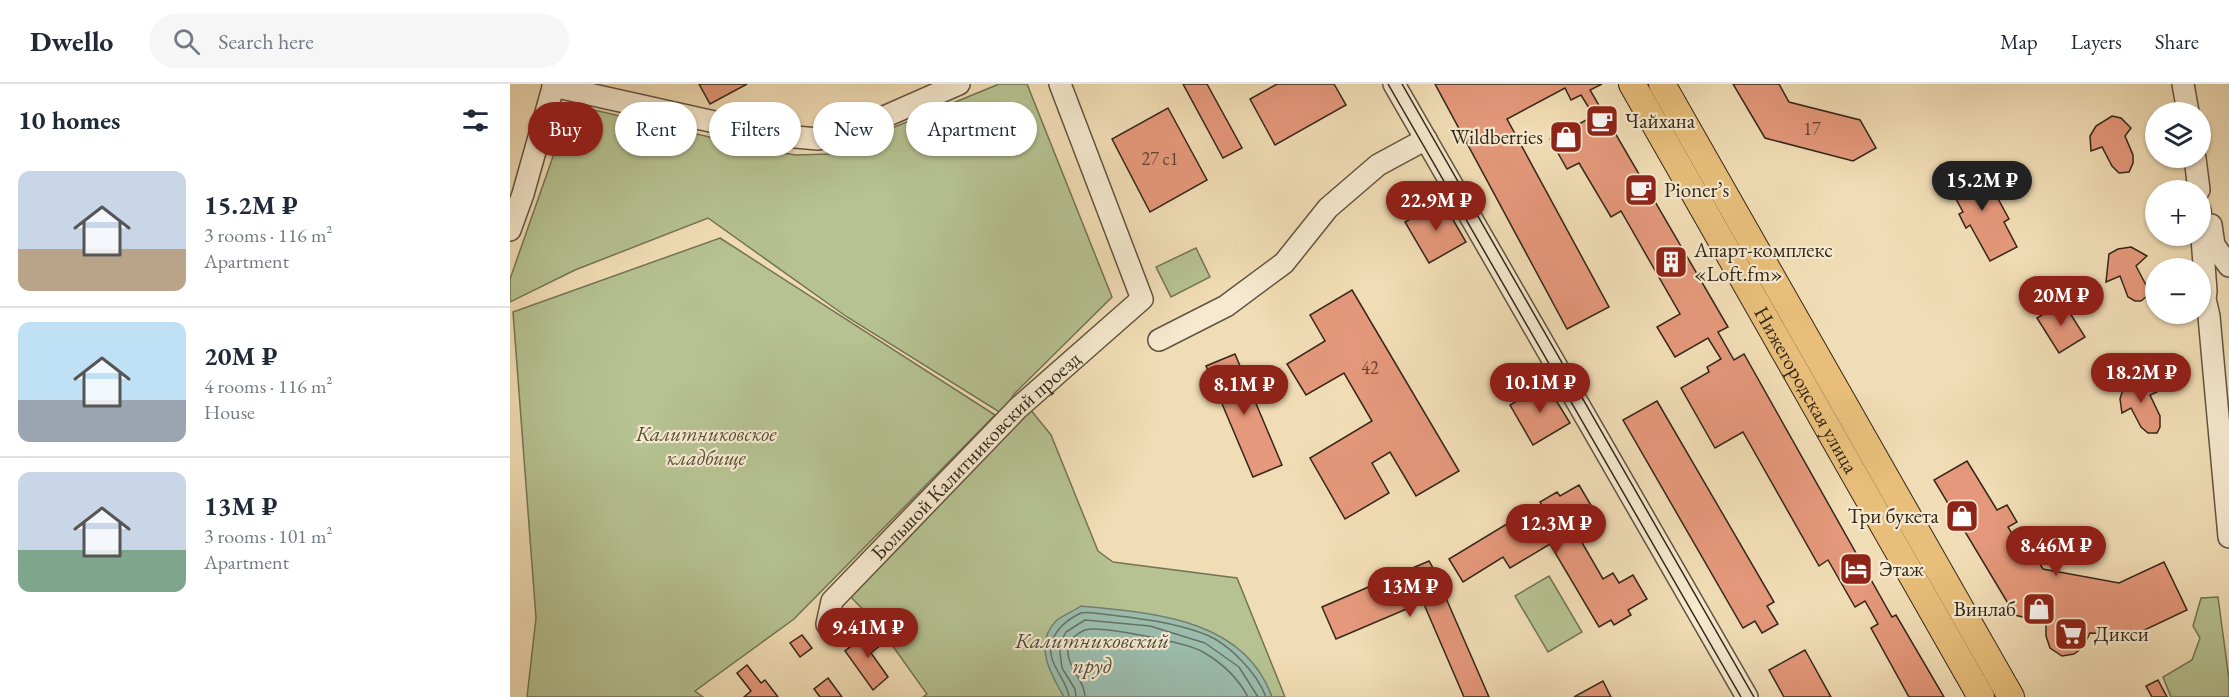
<!DOCTYPE html>
<meta charset="utf-8">
<style>
:root{--surface:#fff;--page:#f6f6f7;--text:#1f2937;--muted:#747a83;--line:#e0e1e3;--accent:#8f2418}
body{margin:0;font-family:"EB Garamond",serif;background:var(--page);color:var(--text);height:100vh;display:flex;flex-direction:column;font-size:22px;white-space:nowrap}
*{box-sizing:border-box;margin:0}
p{font-size:20px;color:var(--muted)}
.icon{flex:none;width:33px;height:33px;fill:none;stroke:currentColor;stroke-width:2;stroke-linecap:round;stroke-linejoin:round}
.map{position:relative;flex:1;overflow:hidden}
.panel{display:flex;flex-direction:column;background:var(--surface);width:510px}
.panel>*{flex:none}
.top-card{position:absolute;left:18px;top:18px;width:570px;height:54px;display:flex;gap:12px}
.fabs{position:absolute;left:1635px;top:18px;display:grid;gap:12px}
.fabs a{display:grid;place-items:center;width:66px;height:66px;border-radius:50%;background:var(--surface);box-shadow:0 2px 4px #0004;font-size:30px}
.price{position:absolute;translate:-50% -51px;padding:0 14px;border-radius:21px;background:var(--accent);color:#fff;font-size:20px;line-height:39px;filter:drop-shadow(0 2px 3px #0008)}
.price::after{content:'';position:absolute;left:50%;top:36px;width:18px;height:14px;margin-left:-9px;background:inherit;clip-path:polygon(0 0,100% 0,50% 100%)}
.price.on{background:#222;color:#fff}
ul{padding:0;list-style:none}
li{display:flex;align-items:center;gap:18px;height:150px;padding:0 18px}
li+li{border-top:2px solid var(--line)}
li span{display:grid;place-items:center;flex:none;width:168px;height:120px;border-radius:12px;color:#555}
li>.icon{margin-inline-start:auto}
span .icon{width:72px;height:72px;fill:#fffc;stroke-width:1}
li b{font-size:26px}
h2{display:flex;justify-content:space-between;align-items:center;height:72px;padding:0 18px;font-size:26px}
.chip{padding:0 21px;border-radius:27px;background:var(--surface);box-shadow:0 2px 4px #0004;font-size:21px;line-height:54px}
.chip.on{background:var(--accent);color:#fff}
header{display:flex;align-items:center;gap:36px;box-sizing:border-box;height:84px;padding:0 30px;background:var(--surface);border-bottom:2px solid var(--line)}
header strong{font-size:28px}
nav{display:flex;gap:33px;margin-inline-start:auto;font-size:21px}
.search{width:420px;height:54px;background:var(--page);display:flex;align-items:center;gap:15px;box-sizing:border-box;padding:0 21px;border-radius:33px;color:var(--muted);font-size:22px}
main{display:flex;flex:1;min-height:0}
.map>svg:first-child{display:block}
.green{fill:#b6c291;stroke:#747455;stroke-width:1.5}
.water{fill:#9bbcad;stroke:#718072;stroke-width:1.5}
.lines{fill:none;stroke-linecap:round;stroke-linejoin:round}
.shore{stroke:#677263;stroke-width:1.5}
.building{fill:#e5987b;stroke:#332719;stroke-width:1.5}
.minor-casing{stroke:#625440;stroke-width:24}
.major-casing{stroke:#332719;stroke-width:28}
.minor{stroke:#f6e9cf;stroke-width:21}
.major{stroke:#e8be7a;stroke-width:26}
.tram{stroke:#332719;stroke-width:1.5}
.labels{text-anchor:middle;stroke-width:4.5;stroke-linejoin:round;paint-order:stroke}
.number-label{font-size:18px;fill:#604332}
.poi-label{font-size:21px;fill:#332719;stroke:#f6e9cf;text-anchor:start}
.street-label{font-size:21px;fill:#332719;stroke:#f6e9cf}
.park-label{font-size:21px;font-style:italic;fill:#544e37;stroke:#f6e9cf}
.water-label{font-size:22px;font-style:italic;fill:#4d4c3e;stroke:#f6e9cf}
</style>
<header>
<strong>Dwello</strong>
<div class="search"><svg class="icon" aria-label="search" viewBox="0 0 24 24"><circle cx="10" cy="10" r="6"/><path d="M15 15l6 6"/></svg>Search here</div>
<nav><a>Map</a><a>Layers</a><a>Share</a></nav>
</header>
<main>
<section class="panel">
<h2>10 homes<svg class="icon" aria-label="filters" viewBox="0 0 24 24"><path d="M4 7h16M4 17h16"/><circle cx="9" cy="7" r="2"/><circle cx="15" cy="17" r="2"/></svg></h2>
<ul>
<li><span style="background:linear-gradient(#c9d6e8 65%,#b9a48a 0)"><svg class="icon" aria-label="home" viewBox="0 0 24 24"><path d="M3 11l9-7 9 7M6 9v11h12V9"/></svg></span><div><b>15.2M ₽</b><p>3 rooms · 116 m²</p><p>Apartment</p></div></li>
<li><span style="background:linear-gradient(#bfe0f5 65%,#9aa5b1 0)"><svg class="icon" aria-label="home" viewBox="0 0 24 24"><path d="M3 11l9-7 9 7M6 9v11h12V9"/></svg></span><div><b>20M ₽</b><p>4 rooms · 116 m²</p><p>House</p></div></li>
<li><span style="background:linear-gradient(#c9d6e8 65%,#7fa58c 0)"><svg class="icon" aria-label="home" viewBox="0 0 24 24"><path d="M3 11l9-7 9 7M6 9v11h12V9"/></svg></span><div><b>13M ₽</b><p>3 rooms · 101 m²</p><p>Apartment</p></div></li>
</ul>
</section>
<div class="map">
<svg width="1719" height="613" viewBox="0 0 1719 613">
<rect width="100%" height="100%" fill="#f1ddb5"/>
<filter id="stains"><feTurbulence type="fractalNoise" baseFrequency=".00333" numOctaves="4"/><feColorMatrix values="0 0 0 0 .2 0 0 0 0 .09 0 0 0 0 .02 0 0 0 .5 -.17"/></filter>
<radialGradient id="worn" r=".72"><stop offset=".6" stop-color="#630" stop-opacity="0"/><stop offset="1" stop-color="#630" stop-opacity=".3"/></radialGradient>
<g class="green">
<polygon points="489,0 517,0 602,213 505,309 491,329 337,233 198,134 65,186 0,218 0,195 59,27 80,25 259,67 286,71 319,70"/>
<polygon points="210,154 485,331 284,535 185,607 193,613 17,613 26,534 3,228"/>
<polygon points="686,164 700,193 661,213 646,183"/>
<polygon points="520,325 541,351 588,467 603,478 727,494 775,613 413,613 417,610 367,540 338,510"/>
<polygon points="1039,492 1072,548 1038,568 1005,512"/>
<polygon points="1708,513 1719,595 1719,613 1661,613 1653,593 1682,576 1690,554 1683,542 1691,514"/>
</g>
<path class="water" d="M571 522C642 529 734 534 762 613H554C541 591 523 560 546 537 553 531 564 527 571 522Z"/>
<g class="lines">
<g class="shore">
<path d="M559 613C557 594 535 579 542 557 547 544 558 535 571 529 577 527 587 530 593 530 628 534 664 538 697 551 720 561 747 589 756 613"/>
<polyline points="566,613 565,605 552,584 549,561 556,548 575,536 640,542 695,559 729,583 748,613"/>
<path d="M575 613C575 595 553 580 559 561 561 554 568 549 575 546 590 541 678 559 693 568 712 579 728 594 738 613"/>
</g>
</g>
<g class="building">
<polygon points="189,0 237,0 200,20"/>
<polygon points="673,0 697,0 732,64 713,74"/>
<polygon points="767,0 824,0 836,21 765,61 740,15"/>
<polygon points="925,0 1092,0 1080,6 1218,243 1208,248 1224,276 1234,270 1382,533 1386,531 1434,613 1399,613 1361,544 1368,540 1355,517 1345,523 1318,476 1309,482 1233,348 1205,364 1171,304 1199,288 1197,283 1211,275 1198,254 1165,273 1147,243 1170,230 1111,127 1101,133 1069,79 1057,85 1040,55 1084,32 1071,11 1061,16 1055,4 997,35 1099,223 1057,245"/>
<polygon points="1223,0 1269,0 1279,18 1350,36 1366,64 1343,77 1255,54"/>
<polygon points="658,24 697,96 640,128 602,55"/>
<polygon points="1602,32 1611,34 1621,44 1615,52 1623,71 1623,79 1619,88 1609,89 1602,82 1592,63 1581,67 1580,52 1586,42"/>
<polygon points="1461,80 1473,103 1480,100 1499,135 1494,138 1507,163 1480,177 1460,141 1456,144 1449,130 1453,128 1435,95"/>
<polygon points="932,117 956,158 919,179 895,138"/>
<polygon points="1621,163 1637,172 1626,182 1637,203 1637,212 1631,217 1625,217 1618,213 1610,192 1596,198 1599,170 1608,165"/>
<polygon points="842,206 949,387 906,412 880,368 862,379 879,409 835,435 800,374 862,337 834,289 796,311 777,280 815,257 800,231"/>
<polygon points="1553,218 1575,253 1549,269 1527,234"/>
<polygon points="725,270 772,381 743,393 696,282"/>
<polygon points="1626,294 1638,298 1649,307 1640,311 1650,332 1650,343 1647,349 1638,349 1631,343 1621,324 1612,329 1610,315 1614,302"/>
<polygon points="1036,300 1060,339 1023,361 1000,321"/>
<polygon points="1147,317 1264,518 1257,522 1268,540 1252,549 1245,537 1233,544 1113,336"/>
<polygon points="1457,377 1487,426 1497,421 1507,438 1498,443 1510,463 1517,459 1533,485 1609,499 1654,478 1677,526 1624,551 1580,549 1573,563 1564,570 1552,572 1540,564 1536,552 1536,539 1505,531 1424,396"/>
<polygon points="1069,401 1082,423 1068,431 1076,444 1067,450 1093,495 1103,489 1109,499 1123,491 1137,515 1118,526 1121,531 1104,541 1101,536 1089,543 1040,460 1000,484 993,473 953,498 939,475 1005,435 1007,438 1033,423 1030,418 1047,408 1050,412"/>
<polygon points="919,477 922,482 979,613 954,613 913,518 826,555 812,523"/>
<polygon points="361,546 372,560 361,569 378,593 363,606 335,567"/>
<polygon points="292,551 302,564 290,573 280,559"/>
<polygon points="1295,566 1321,613 1274,613 1259,586"/>
<polygon points="237,581 251,599 255,596 268,613 234,613 241,607 227,589"/>
<polygon points="318,594 332,613 310,613 304,605"/>
<polygon points="1648,596 1657,613 1642,613 1636,602"/>
<polygon points="1093,597 1101,613 1064,613"/>
</g>
<g class="lines">
<g class="minor-casing">
<g id="minor">
<polyline points="884,0 1237,613"/>
<polyline points="1673,0 1678,28"/>
<polyline points="43,2 263,51 308,55 325,52 367,36 449,0"/>
<polyline points="1685,74 1689,106"/>
<polyline points="1690,127 1696,207 1695,215 1699,232 1702,266 1719,453"/>
<polyline points="1701,141 1704,161 1719,182"/>
<polyline points="0,146 13,110 44,0"/>
<polyline points="649,256 716,222 774,179 818,124 868,81 916,55"/>
<path id="s1" d="M317 540 322 517 508 324 632 215 550 0"/>
</g>
</g>
<g class="major-casing">
<g id="major">
<path id="s2" d="M1122 0 1471 613"/>
<polyline points="1152,0 1501,613"/>
</g>
</g>
<use href="#minor" class="minor"/>
<use href="#major" class="major"/>
<g class="tram">
<polyline points="878,0 1231,613"/>
<polyline points="892,0 1244,613"/>
</g>
</g>
<defs>
<g id="cafe-square" transform="scale(1.725)"><rect x="-9" y="-9" width="18" height="18" rx="4" fill="#8f2418" stroke="#f6e9cf"/><path d="M-5.5-4.5H6V0H3Q3 3.5 0 3.5H-2.5Q-5.5 3.5-5.5 0ZM3-3.2v2h1.7v-2ZM-6 4.5H4V6H-6Z" fill="#fff"/></g>
<g id="shop-square" transform="scale(1.725)"><rect x="-9" y="-9" width="18" height="18" rx="4" fill="#8f2418" stroke="#f6e9cf"/><path d="M-5-2.5h2.3a2.7 3.5 0 0 1 5.4 0H5L5.5 6h-11ZM-1.5-2.5h3a1.5 2.3 0 0 0-3 0Z" fill="#fff"/></g>
<g id="building-square" transform="scale(1.725)"><rect x="-9" y="-9" width="18" height="18" rx="4" fill="#8f2418" stroke="#f6e9cf"/><path d="M-4-6H4V6H1V3H-1V6H-4ZM-2.5-4.3h1.7v1.8h-1.7ZM.8-4.3h1.7v1.8H.8ZM-2.5-1h1.7V.8h-1.7ZM.8-1h1.7V.8H.8Z" fill="#fff"/></g>
<g id="hotel-square" transform="scale(1.725)"><rect x="-9" y="-9" width="18" height="18" rx="4" fill="#8f2418" stroke="#f6e9cf"/><path d="M-6-4.5h1.5V1H6V5H4.5V3h-9V5H-6ZM-4 0a1.8 1.8 0 1 1 3.6 0ZM.5 0V-2.5h3Q6-2.5 6 0Z" fill="#fff"/></g>
<g id="supermarket-square" transform="scale(1.725)"><rect x="-9" y="-9" width="18" height="18" rx="4" fill="#8f2418" stroke="#f6e9cf"/><path d="M-6-5.5h2.5l.6 2H6L4.5 2H-2.5L-4.4-4H-6ZM-1.5 3.2a1.3 1.3 0 1 0 .1 0ZM3 3.2a1.3 1.3 0 1 0 .1 0Z" fill="#fff"/></g>
</defs>
<g fill-rule="evenodd">
<use href="#cafe-square" x="1092" y="37"/>
<use href="#shop-square" x="1056" y="53"/>
<use href="#cafe-square" x="1131" y="106"/>
<use href="#building-square" x="1161" y="178"/>
<use href="#shop-square" x="1452" y="432"/>
<use href="#hotel-square" x="1346" y="485"/>
<use href="#shop-square" x="1529" y="525"/>
<use href="#supermarket-square" x="1561" y="550"/>
</g>
<g class="labels">
<g class="number-label">
<text x="1302" y="51">17</text>
<text x="650" y="81">27 с1</text>
<text x="860" y="290">42</text>
</g>
<g class="poi-label">
<text x="1115" y="44">Чайхана</text>
<text x="1033" y="60" text-anchor="end">Wildberries</text>
<text x="1154" y="113">Pioner’s</text>
<text x="1184" y="173">Апарт-комплекс<tspan x="1184" dy="24">«Loft.fm»</tspan></text>
<text x="1429" y="439" text-anchor="end">Три букета</text>
<text x="1369" y="492">Этаж</text>
<text x="1506" y="532" text-anchor="end">Винлаб</text>
<text x="1584" y="557">Дикси</text>
</g>
<g class="street-label">
<text dy="7" stroke="none"><textPath href="#s2" startOffset="352">Нижегородская улица</textPath></text>
<text dy="7" stroke="none"><textPath href="#s1" startOffset="228">Большой Калитниковский проезд</textPath></text>
</g>
<g class="park-label">
<text x="196" y="357">Калитниковское<tspan x="196" dy="24">кладбище</tspan></text>
</g>
<g class="water-label">
<text x="582" y="564">Калитниковский<tspan x="582" dy="25">пруд</tspan></text>
</g>
</g>
<rect width="100%" height="100%" filter="url(#stains)"/>
<rect width="100%" height="100%" fill="url(#worn)"/>
</svg>
<div class="fabs">
<a><svg class="icon" aria-label="layers" viewBox="0 0 24 24"><path d="M12 4l9 5-9 5-9-5zM3 14l9 5 9-5"/></svg></a>
<a>+</a>
<a>−</a>
</div>
<b class="price on" style="left:1472px;top:128px">15.2M ₽</b>
<b class="price" style="left:926px;top:148px">22.9M ₽</b>
<b class="price" style="left:1551px;top:243px">20M ₽</b>
<b class="price" style="left:1631px;top:320px">18.2M ₽</b>
<b class="price" style="left:1030px;top:330px">10.1M ₽</b>
<b class="price" style="left:734px;top:332px">8.1M ₽</b>
<b class="price" style="left:1046px;top:471px">12.3M ₽</b>
<b class="price" style="left:1546px;top:493px">8.46M ₽</b>
<b class="price" style="left:900px;top:534px">13M ₽</b>
<b class="price" style="left:358px;top:575px">9.41M ₽</b>
<div class="top-card">
<a class="chip on">Buy</a>
<a class="chip">Rent</a>
<a class="chip">Filters</a>
<a class="chip">New</a>
<a class="chip">Apartment</a>
</div>
</div>
</main>
